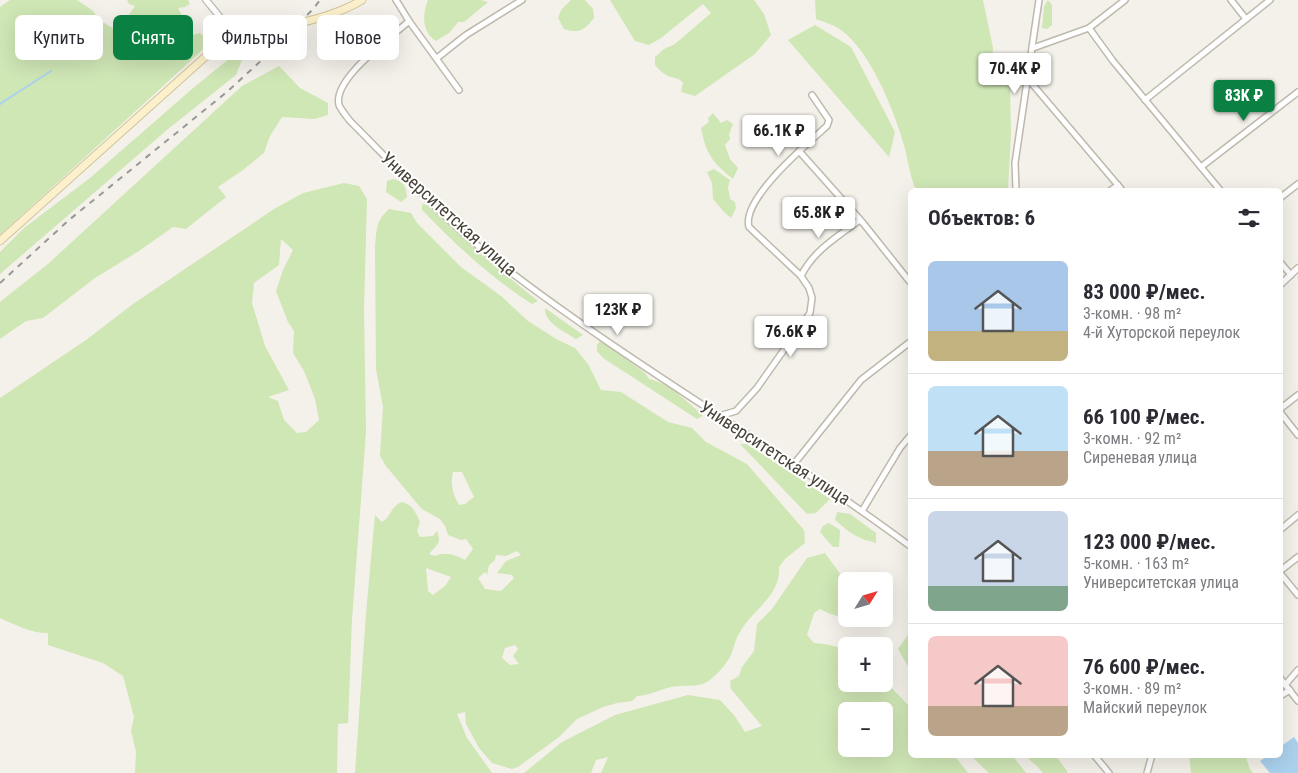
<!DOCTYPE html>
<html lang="ru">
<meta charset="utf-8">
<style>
:root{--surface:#fff;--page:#f7f7f7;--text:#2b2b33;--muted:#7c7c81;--line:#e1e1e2;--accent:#0b8043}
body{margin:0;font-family:"Roboto Condensed",sans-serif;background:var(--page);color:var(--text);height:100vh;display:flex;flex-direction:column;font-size:19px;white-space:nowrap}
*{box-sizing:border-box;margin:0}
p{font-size:16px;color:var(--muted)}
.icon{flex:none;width:28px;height:28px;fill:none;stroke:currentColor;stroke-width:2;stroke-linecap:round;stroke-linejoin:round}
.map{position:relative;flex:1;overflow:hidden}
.side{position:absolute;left:908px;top:188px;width:375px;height:570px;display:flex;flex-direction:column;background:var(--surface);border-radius:8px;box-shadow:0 5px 20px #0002}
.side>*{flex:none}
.banner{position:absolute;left:15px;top:15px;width:475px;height:45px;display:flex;gap:10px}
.needle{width:32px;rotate:53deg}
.tools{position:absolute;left:838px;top:572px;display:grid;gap:10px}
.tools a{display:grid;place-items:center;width:55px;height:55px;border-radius:8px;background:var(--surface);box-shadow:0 5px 20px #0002;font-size:25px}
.price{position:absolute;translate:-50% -42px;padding:0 11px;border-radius:5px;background:#fff;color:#222;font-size:16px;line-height:32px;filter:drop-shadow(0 1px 2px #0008)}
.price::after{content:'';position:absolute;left:50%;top:30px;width:15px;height:11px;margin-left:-8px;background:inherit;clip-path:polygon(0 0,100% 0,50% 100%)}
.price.active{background:var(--accent);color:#fff}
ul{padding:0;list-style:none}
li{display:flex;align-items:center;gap:15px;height:125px;padding:0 20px}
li+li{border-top:1px solid var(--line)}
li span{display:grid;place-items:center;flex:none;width:140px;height:100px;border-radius:8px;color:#555}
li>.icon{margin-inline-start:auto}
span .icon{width:60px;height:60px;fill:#fffc;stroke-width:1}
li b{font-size:21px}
h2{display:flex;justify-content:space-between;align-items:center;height:60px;padding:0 20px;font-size:21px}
.tag{padding:0 18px;border-radius:8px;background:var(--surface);box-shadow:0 5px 20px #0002;font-size:18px;line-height:45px}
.tag.active{background:var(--accent);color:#fff}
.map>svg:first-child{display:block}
.green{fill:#cfe6b5;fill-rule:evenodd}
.water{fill:#aad1ed}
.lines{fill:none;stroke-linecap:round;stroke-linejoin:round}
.stream{stroke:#aad1ed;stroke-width:2}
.minor-casing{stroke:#bfb9ad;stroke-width:8}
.tertiary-casing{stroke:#bfb9ad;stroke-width:8}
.secondary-casing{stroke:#d1c49c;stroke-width:9}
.minor{stroke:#fff;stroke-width:5}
.tertiary{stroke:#fff;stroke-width:5.5}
.secondary{stroke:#fcf1cc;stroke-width:7}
.rail{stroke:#989898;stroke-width:2;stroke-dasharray:6 6;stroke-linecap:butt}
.labels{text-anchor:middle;stroke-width:4;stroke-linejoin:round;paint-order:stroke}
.street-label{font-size:18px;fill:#484238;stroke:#fff}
</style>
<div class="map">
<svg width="1298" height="773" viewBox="0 0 1298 773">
<rect width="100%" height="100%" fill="#f4f1ea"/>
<g class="green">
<path d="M10 0H77L92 10 101 21 114 29C124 23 129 15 135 6L129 4 127 0H188L190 4 185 7 178 8 192 35 200 33 208 40 209 44 0 235V7Z"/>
<path d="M428 0H480L488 2 464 22H458L449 33 436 41C422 32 422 15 428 0Z"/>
<path d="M571 0H585L593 9 594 18C584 30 580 34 564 29L558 18 561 10Z"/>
<path d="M610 0H754L764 14 771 35 755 54 695 96 681 92 683 83C679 78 674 78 668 76 663 74 659 69 655 65V57L664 49 675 44 711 13 703 4 661 38 649 45 635 41Z"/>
<path d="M815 0H983L993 48 992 63 1010 88 1011 132 1008 190H916C909 174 908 158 903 142 893 108 870 51 841 30 834 25 824 22 816 19Z"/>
<polygon points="1047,1 1049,1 1052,5 1052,25 1047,29 1042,28 1044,7"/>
<polygon points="815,25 851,47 895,132 889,157 788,40"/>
<polygon points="241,49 245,52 236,75 168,129 0,274 0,252 24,228 90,178 192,89"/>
<polygon points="279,66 300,88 328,103 328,115 314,119 282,117 270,136 264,153 243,170 218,187 226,197 186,229 173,227 139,251 95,278 43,318 26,321 0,339 0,302 49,263 242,86"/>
<path d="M713 113 721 123 727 120 733 124 729 134 730 139 725 145 730 159 738 168 733 179C713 163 706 154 701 128L709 122 708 118Z"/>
<polygon points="714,169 730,180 728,188 730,199 735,202 736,208 731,218 724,212 713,199 712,183 707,172"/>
<path d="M393 179C404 181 406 187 407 197L401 202 386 192 387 181Z"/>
<path d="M344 183 359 186 367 199 364 309 366 432 352 620 348 723 338 724 337 773H135L136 752 131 731 134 717 123 676 103 663 48 645V633C30 633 16 625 0 618V398L86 340 133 304 274 209 303 193ZM281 239 293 250 283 270 276 291 288 322 294 331 293 353 304 371 315 399 319 420 306 432 297 433 284 420 278 401 268 397 289 390 265 346 252 303 254 283 279 265Z"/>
<path d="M422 204 427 205 485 258 538 301 532 304C491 278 456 245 422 210Z"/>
<path d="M389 209 411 213 417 223 461 267 501 296 528 321 558 340 575 348 588 364 601 390 621 392 668 422 692 428 706 442 747 464 804 530 805 543 785 559 779 567C781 597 751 610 739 634 735 640 734 648 731 655 727 663 718 674 711 679 699 689 685 684 671 687 658 690 652 695 637 696L632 701 617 703 603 707 577 719 559 737 518 767 512 769 492 763 479 748 466 724 465 712 457 714 467 738 492 773H355L366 613 375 515 382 522C392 516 389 509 401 502 413 504 415 512 420 522L417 531 420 537 433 536 437 531C442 544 437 544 429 554L435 556C445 551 456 555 465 560L473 549 466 539 461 540 448 535 445 526 440 519 422 509 415 501 386 466 380 456 383 407 376 369 375 247C377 229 375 222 389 209ZM453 472H462L474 497 465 504 459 505C453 494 450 485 453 472ZM517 551 521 555 506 561 497 573 512 575 514 578 501 591 485 589 478 578 485 572 487 575 489 565 495 560 496 555 506 556ZM426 568 451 577 445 586 433 595 428 591ZM515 645 518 649 513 656 519 664 510 665 502 658 505 648Z"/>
<path d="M545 308 583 335 576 339C565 332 544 323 545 308Z"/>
<path d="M601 340 645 373 649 379C669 383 688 402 703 416L697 419 603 358 597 351V345Z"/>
<polygon points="740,444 747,444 830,499 816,513 807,514"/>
<path d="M837 512 850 514 876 533V543C856 538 850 533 835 520Z"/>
<polygon points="829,523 840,530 839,547 833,547 820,532 823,526"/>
<path d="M825 553 846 582V619L828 613 820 609 814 613 807 635 814 643 825 644 846 649V670L841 673 846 674V684H884V680L910 707V755H954L968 773H601L608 757 596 760 591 773H524L562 742 615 715 688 695 720 700 734 715 745 732 762 726 731 689 730 681 739 676 742 667 754 651 757 624 772 609 807 558ZM846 711H884V749H846Z"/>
<polygon points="910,626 910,670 898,649 909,633"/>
<polygon points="970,755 1012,755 1026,773 989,773"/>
<path d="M1025 755H1055L1067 771V773H1043C1038 766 1031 762 1025 755Z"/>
<polygon points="1189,755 1245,755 1250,769 1253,773 1191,773"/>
</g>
<polygon class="water" points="1294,737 1298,743 1298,773 1270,773 1260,761 1269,755 1280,755 1280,747"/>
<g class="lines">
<polyline class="stream" points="0,104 51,71"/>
<g class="minor-casing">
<g id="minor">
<polyline points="396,0 409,21 459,90"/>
<polyline points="1231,0 1246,19"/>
<path d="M409 21C392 37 332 79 339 105 341 110 347 117 350 121 400 171 448 224 504 267 634 367 778 448 910 546"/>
<polyline points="1089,28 1113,61 1220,190"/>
<polyline points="1033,48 1089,28 1125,0"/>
<polyline points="437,58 466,35 522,0"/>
<polyline points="1028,79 1122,190"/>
<polyline points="1145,100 1270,0"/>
<polyline points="799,151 863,223 910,282"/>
<polyline points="1201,167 1298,92"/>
<polyline points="1016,190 1015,163 1039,0"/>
<polyline points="1111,190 1118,185"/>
<polyline points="1280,198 1298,184"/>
<polyline points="1280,262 1291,275"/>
<path d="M801 276C813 251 838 236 860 220"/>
<polyline points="1280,409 1298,395"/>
<polyline points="1280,412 1298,435"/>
<path d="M719 416 736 411 757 388 810 313 812 298 809 288 801 276 749 227C741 199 808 143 827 126L829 120 812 95"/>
<polyline points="794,464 861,380 910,342"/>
<polyline points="862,511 900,448 910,436"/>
<polyline points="1280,530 1298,515"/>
<polyline points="1280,571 1298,557"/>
<polyline points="1280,573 1298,595"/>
<polyline points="1280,678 1298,701"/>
<polyline points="1285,685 1298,670"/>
<polyline points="1280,696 1290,690"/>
<polyline points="1094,755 1109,773"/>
<polyline points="1147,773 1152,755"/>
</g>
</g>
<g class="tertiary-casing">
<g id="tertiary">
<polyline points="206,0 238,39"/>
<polyline points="1280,285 1298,268"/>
</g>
</g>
<g class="secondary-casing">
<path id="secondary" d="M0 241 205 57C217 51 228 43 240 39 279 25 326 22 362 0"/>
</g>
<use href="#minor" class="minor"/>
<use href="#tertiary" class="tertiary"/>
<use href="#secondary" class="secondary"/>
<polyline class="rail" points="0,283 69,220 228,91 277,46 314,8 320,0"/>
</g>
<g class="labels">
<g class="street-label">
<text transform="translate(449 214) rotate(42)" y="6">Университетская улица</text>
<text transform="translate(775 453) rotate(33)" y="6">Университетская улица</text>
</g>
</g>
</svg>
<div class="tools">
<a><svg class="needle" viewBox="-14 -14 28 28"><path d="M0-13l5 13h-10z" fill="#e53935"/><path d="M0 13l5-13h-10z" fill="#7c7c81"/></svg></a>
<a>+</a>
<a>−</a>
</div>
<b class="price" style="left:1015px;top:95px">70.4K ₽</b>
<b class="price active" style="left:1244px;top:122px">83K ₽</b>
<b class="price" style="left:779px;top:157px">66.1K ₽</b>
<b class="price" style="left:819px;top:239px">65.8K ₽</b>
<b class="price" style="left:618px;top:336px">123K ₽</b>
<b class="price" style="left:791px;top:358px">76.6K ₽</b>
<div class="banner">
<a class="tag">Купить</a>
<a class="tag active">Снять</a>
<a class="tag">Фильтры</a>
<a class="tag">Новое</a>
</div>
<section class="side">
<h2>Объектов: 6<svg class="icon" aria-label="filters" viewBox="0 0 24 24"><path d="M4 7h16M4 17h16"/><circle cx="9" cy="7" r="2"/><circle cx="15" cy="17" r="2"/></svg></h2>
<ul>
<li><span style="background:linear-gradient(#a9c7e8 70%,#c2b280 0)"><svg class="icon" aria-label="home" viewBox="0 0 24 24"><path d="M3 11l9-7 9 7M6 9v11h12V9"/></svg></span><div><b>83 000 ₽/мес.</b><p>3-комн. · 98 m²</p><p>4-й Хуторской переулок</p></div></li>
<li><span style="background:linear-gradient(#bfe0f5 65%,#b9a48a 0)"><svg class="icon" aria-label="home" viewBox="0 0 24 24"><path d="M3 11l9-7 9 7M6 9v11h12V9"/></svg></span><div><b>66 100 ₽/мес.</b><p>3-комн. · 92 m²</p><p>Сиреневая улица</p></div></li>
<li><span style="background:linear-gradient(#c9d6e8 75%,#7fa58c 0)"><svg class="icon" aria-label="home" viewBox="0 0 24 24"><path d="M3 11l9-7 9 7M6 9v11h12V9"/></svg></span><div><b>123 000 ₽/мес.</b><p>5-комн. · 163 m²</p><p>Университетская улица</p></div></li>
<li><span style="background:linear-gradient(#f6c9c9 70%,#b9a48a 0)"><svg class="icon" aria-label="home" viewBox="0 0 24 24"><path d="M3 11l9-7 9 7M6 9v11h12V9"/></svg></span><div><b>76 600 ₽/мес.</b><p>3-комн. · 89 m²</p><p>Майский переулок</p></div></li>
</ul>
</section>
</div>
